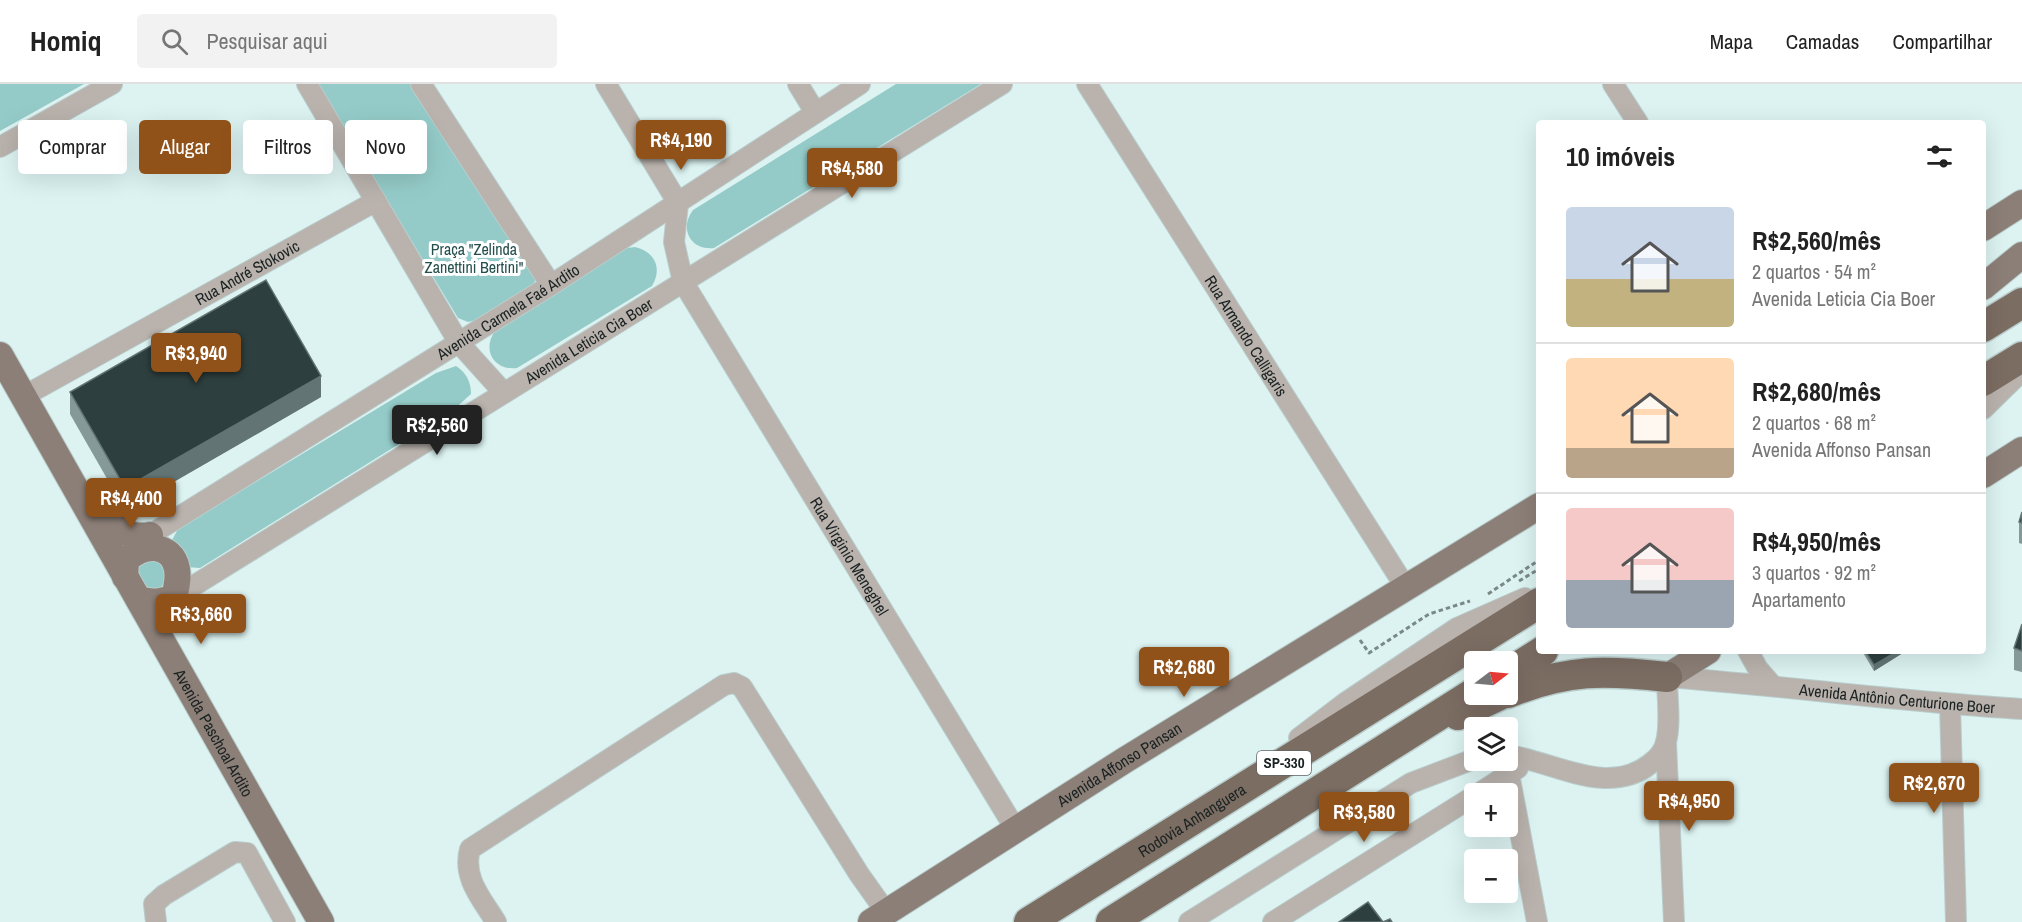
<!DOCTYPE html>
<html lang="pt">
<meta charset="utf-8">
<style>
:root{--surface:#fff;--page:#f2f2f2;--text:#222;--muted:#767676;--line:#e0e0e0;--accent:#91521a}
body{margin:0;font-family:"Archivo Narrow",sans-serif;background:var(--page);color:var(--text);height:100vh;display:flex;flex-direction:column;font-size:22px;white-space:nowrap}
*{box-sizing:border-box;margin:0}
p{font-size:20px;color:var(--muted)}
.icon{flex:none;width:33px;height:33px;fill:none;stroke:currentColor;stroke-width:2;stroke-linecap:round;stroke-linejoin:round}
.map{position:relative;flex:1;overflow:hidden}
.panel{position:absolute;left:1536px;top:36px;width:450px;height:534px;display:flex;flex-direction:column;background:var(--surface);border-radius:6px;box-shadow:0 6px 24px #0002}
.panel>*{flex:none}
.hud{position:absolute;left:18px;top:36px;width:570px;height:54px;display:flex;gap:12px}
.needle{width:39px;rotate:74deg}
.buttons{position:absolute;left:1464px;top:567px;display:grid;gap:12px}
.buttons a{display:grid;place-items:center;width:54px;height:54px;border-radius:6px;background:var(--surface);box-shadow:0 6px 24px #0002;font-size:30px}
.price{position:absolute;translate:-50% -51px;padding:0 14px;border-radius:6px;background:var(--accent);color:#fff;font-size:20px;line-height:39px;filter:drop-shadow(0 2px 3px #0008)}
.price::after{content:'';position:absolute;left:50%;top:36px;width:18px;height:14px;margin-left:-9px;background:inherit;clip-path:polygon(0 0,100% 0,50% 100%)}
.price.current{background:#222;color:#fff}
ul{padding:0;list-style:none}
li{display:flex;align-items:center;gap:18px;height:150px;padding:0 30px}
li+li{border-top:2px solid var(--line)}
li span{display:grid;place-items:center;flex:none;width:168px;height:120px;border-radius:6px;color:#555}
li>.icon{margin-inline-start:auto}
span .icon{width:72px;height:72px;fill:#fffc;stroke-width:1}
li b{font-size:26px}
h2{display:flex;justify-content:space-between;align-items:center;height:72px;padding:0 30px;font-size:26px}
.tag{padding:0 21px;border-radius:6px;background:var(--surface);box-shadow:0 6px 24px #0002;font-size:21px;line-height:54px}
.tag.current{background:var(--accent);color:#fff}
header{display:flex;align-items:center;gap:36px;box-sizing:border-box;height:84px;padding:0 30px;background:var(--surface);border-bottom:2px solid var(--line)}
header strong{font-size:28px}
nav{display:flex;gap:33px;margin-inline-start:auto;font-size:21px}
.search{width:420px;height:54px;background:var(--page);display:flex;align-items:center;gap:15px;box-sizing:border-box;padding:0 21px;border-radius:6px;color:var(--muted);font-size:22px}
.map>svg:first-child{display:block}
.green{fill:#94cbc8}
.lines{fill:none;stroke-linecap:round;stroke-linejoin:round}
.minor-casing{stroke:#b9cdcc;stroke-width:22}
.major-casing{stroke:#b9cdcc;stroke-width:28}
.highway-casing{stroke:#b9cdcc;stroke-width:33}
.path{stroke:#7a8988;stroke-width:3;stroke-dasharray:4.5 3;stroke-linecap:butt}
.minor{stroke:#b9b2ad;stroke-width:20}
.major{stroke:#8c7f77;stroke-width:26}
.highway{stroke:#7c6d63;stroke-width:30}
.wall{fill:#849998}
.shaded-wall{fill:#627574}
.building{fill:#2d3f3e;stroke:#627574;stroke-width:1.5}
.labels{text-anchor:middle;stroke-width:6;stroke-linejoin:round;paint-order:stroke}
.shield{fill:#fff;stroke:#5f6464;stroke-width:1.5}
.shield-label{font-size:15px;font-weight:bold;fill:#1a2222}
.park-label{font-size:16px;fill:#244f4d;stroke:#fff}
.street-label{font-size:16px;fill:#1a2222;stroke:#fff}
</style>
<header>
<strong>Homiq</strong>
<div class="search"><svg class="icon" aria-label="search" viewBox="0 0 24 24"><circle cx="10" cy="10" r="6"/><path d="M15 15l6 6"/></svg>Pesquisar aqui</div>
<nav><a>Mapa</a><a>Camadas</a><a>Compartilhar</a></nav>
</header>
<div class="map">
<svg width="2022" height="838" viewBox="0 0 2022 838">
<rect width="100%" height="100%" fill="#dcf3f1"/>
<g class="green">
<polygon points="0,0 84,0 0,47"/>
<polygon points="317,0 415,0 536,192 533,204 478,236 468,238 458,234"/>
<path d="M896 0H981L714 164C690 167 679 144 693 126Z"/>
<path d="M635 163C654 167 663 184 652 202L517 284C493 287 481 264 496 246L627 164Z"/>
<path d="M456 282C467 289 471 299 471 310L452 327 200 484 185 483 171 458 178 445 436 289Z"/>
<path d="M156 474 167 486C164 501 163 506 148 508L134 486 136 481Z"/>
</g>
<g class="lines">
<g class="minor-casing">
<g id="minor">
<polyline points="307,0 459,259 503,308"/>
<polyline points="421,0 551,201"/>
<path id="s1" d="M606 0 678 119 674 158 683 198 1016 746"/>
<polyline points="798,0 815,28"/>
<path id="s2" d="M1087 0 1406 504"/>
<polyline points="1613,0 1638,39"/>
<polyline points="0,63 112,0"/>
<path id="s3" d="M24 312 376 117"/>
<polyline points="1983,325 2022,287"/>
<path id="s4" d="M150 451 551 201 860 0"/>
<path id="s5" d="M174 514 1002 0"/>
<polyline points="1748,567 1758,585 1772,601"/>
<polyline points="1950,621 1956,838"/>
<polyline points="1299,654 1345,619 1457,544 1525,514"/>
<polyline points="1666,659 1674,838"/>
<path id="s6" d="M1508 671C1554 678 1608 713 1650 680 1657 675 1664 667 1666 658 1671 639 1667 614 1667 593 1786 602 1903 618 2022 625"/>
<polyline points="1509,690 1537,838"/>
<polyline points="1478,710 1518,684"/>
<polyline points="156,838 154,820 164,811 235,768 247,769 285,838"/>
<path d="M496 838C482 815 462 794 470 765L724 601 734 599 742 603 859 790 886 828"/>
<polyline points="1189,838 1411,699 1474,675"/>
<polyline points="1273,838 1474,712"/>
</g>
</g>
<g class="major-casing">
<g id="major">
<polyline points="1983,144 2022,119"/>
<polyline points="1983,203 2022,171"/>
<path id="s7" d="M0 271 321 838"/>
<polyline points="1983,391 2022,366"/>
<path d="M95 420C110 439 124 456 150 451L149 462"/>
<path d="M125 493 126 477C141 459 172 458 177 485 179 495 176 505 174 514L156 518 139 516"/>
<polyline points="1667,593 1708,567"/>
<path id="s8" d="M871 838 1125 676 1539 422"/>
</g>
</g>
<g class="highway-casing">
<g id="highway">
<polyline points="1983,243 2022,219"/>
<polyline points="1983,297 2022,273"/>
<polyline points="1508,589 1543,567"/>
<path d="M1508 609C1568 585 1604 586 1667 593"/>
<polyline points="1458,631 1502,610"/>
<path id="s9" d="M1029 838 1539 519"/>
<polyline points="1111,838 1474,609"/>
</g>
</g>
<g class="path">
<polyline points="1519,497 1539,485"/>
<polyline points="1488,510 1539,476"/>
<polyline points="1360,556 1369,569 1429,530 1470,517"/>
</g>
<use href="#minor" class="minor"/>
<use href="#major" class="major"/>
<use href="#highway" class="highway"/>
</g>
<g class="wall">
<polygon points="70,308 321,313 125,426 70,330"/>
<polygon points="2022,428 2022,460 2019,459 2019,438"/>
<polygon points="2022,540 2022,588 2014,586 2014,564"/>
<polygon points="1862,567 1906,567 1874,587"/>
</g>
<g class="shaded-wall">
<polygon points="321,292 321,313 125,426 125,404"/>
<polygon points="1898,567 1906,567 1874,587 1874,581"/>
</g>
<g class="building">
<polygon points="266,196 321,292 125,404 70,308"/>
<polygon points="2022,428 2022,439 2019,438"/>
<polygon points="2022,540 2022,567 2014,564"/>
<polygon points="1865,567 1898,567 1874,581"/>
<polygon points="1368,818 1383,838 1390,835 1392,838 1339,838"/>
</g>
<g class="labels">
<rect class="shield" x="1257" y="667" width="54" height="24" rx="4.5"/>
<g class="shield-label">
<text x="1284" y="684">SP-330</text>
</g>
<g class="park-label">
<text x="474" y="171">Praça "Zelinda<tspan x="474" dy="18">Zanettini Bertini"</tspan></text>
</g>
<g class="street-label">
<text dy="6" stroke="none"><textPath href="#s3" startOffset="255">Rua André Stokovic</textPath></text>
<text dy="6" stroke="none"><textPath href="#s4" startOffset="422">Avenida Carmela Faé Ardito</textPath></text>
<text dy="6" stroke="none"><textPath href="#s2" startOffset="298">Rua Armando Calligaris</textPath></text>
<text dy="6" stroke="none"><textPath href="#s5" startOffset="488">Avenida Leticia Cia Boer</textPath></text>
<text dy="6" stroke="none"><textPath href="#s1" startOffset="540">Rua Virginio Meneghel</textPath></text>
<text dy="6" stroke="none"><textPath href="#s6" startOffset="472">Avenida Antônio Centurione Boer</textPath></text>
<text dy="6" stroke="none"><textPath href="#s7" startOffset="434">Avenida Paschoal Ardito</textPath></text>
<text dy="6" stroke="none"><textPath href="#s8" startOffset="294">Avenida Affonso Pansan</textPath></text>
<text dy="6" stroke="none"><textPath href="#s9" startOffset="192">Rodovia Anhanguera</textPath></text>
</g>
</g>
</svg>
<div class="buttons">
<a><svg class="needle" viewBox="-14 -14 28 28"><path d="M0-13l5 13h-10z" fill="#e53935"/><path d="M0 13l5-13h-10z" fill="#767676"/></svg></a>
<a><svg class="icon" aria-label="layers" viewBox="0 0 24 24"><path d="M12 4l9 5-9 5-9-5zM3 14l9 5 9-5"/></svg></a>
<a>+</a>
<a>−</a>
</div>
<b class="price" style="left:681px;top:87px">R$4,190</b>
<b class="price" style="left:852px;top:115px">R$4,580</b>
<b class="price" style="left:196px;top:300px">R$3,940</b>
<b class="price current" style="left:437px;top:372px">R$2,560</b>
<b class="price" style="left:131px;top:445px">R$4,400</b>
<b class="price" style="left:201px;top:561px">R$3,660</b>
<b class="price" style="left:1184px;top:614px">R$2,680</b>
<b class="price" style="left:1934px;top:730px">R$2,670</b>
<b class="price" style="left:1689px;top:748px">R$4,950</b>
<b class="price" style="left:1364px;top:759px">R$3,580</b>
<div class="hud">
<a class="tag">Comprar</a>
<a class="tag current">Alugar</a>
<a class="tag">Filtros</a>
<a class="tag">Novo</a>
</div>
<section class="panel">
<h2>10 imóveis<svg class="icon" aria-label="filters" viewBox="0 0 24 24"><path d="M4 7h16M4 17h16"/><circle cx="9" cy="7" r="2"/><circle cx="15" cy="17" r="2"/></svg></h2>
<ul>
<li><span style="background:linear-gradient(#c9d6e8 60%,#c2b280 0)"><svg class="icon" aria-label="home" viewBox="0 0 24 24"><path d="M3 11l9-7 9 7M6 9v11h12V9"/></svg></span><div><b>R$2,560/mês</b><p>2 quartos · 54 m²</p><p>Avenida Leticia Cia Boer</p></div></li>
<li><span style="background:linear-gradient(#ffd9b3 75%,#b9a48a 0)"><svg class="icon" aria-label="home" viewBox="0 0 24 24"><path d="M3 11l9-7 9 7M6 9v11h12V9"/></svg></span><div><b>R$2,680/mês</b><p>2 quartos · 68 m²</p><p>Avenida Affonso Pansan</p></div></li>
<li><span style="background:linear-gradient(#f6c9c9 60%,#9aa5b1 0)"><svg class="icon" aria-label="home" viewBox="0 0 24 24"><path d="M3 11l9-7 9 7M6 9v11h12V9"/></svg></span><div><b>R$4,950/mês</b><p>3 quartos · 92 m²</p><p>Apartamento</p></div></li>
</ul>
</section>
</div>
